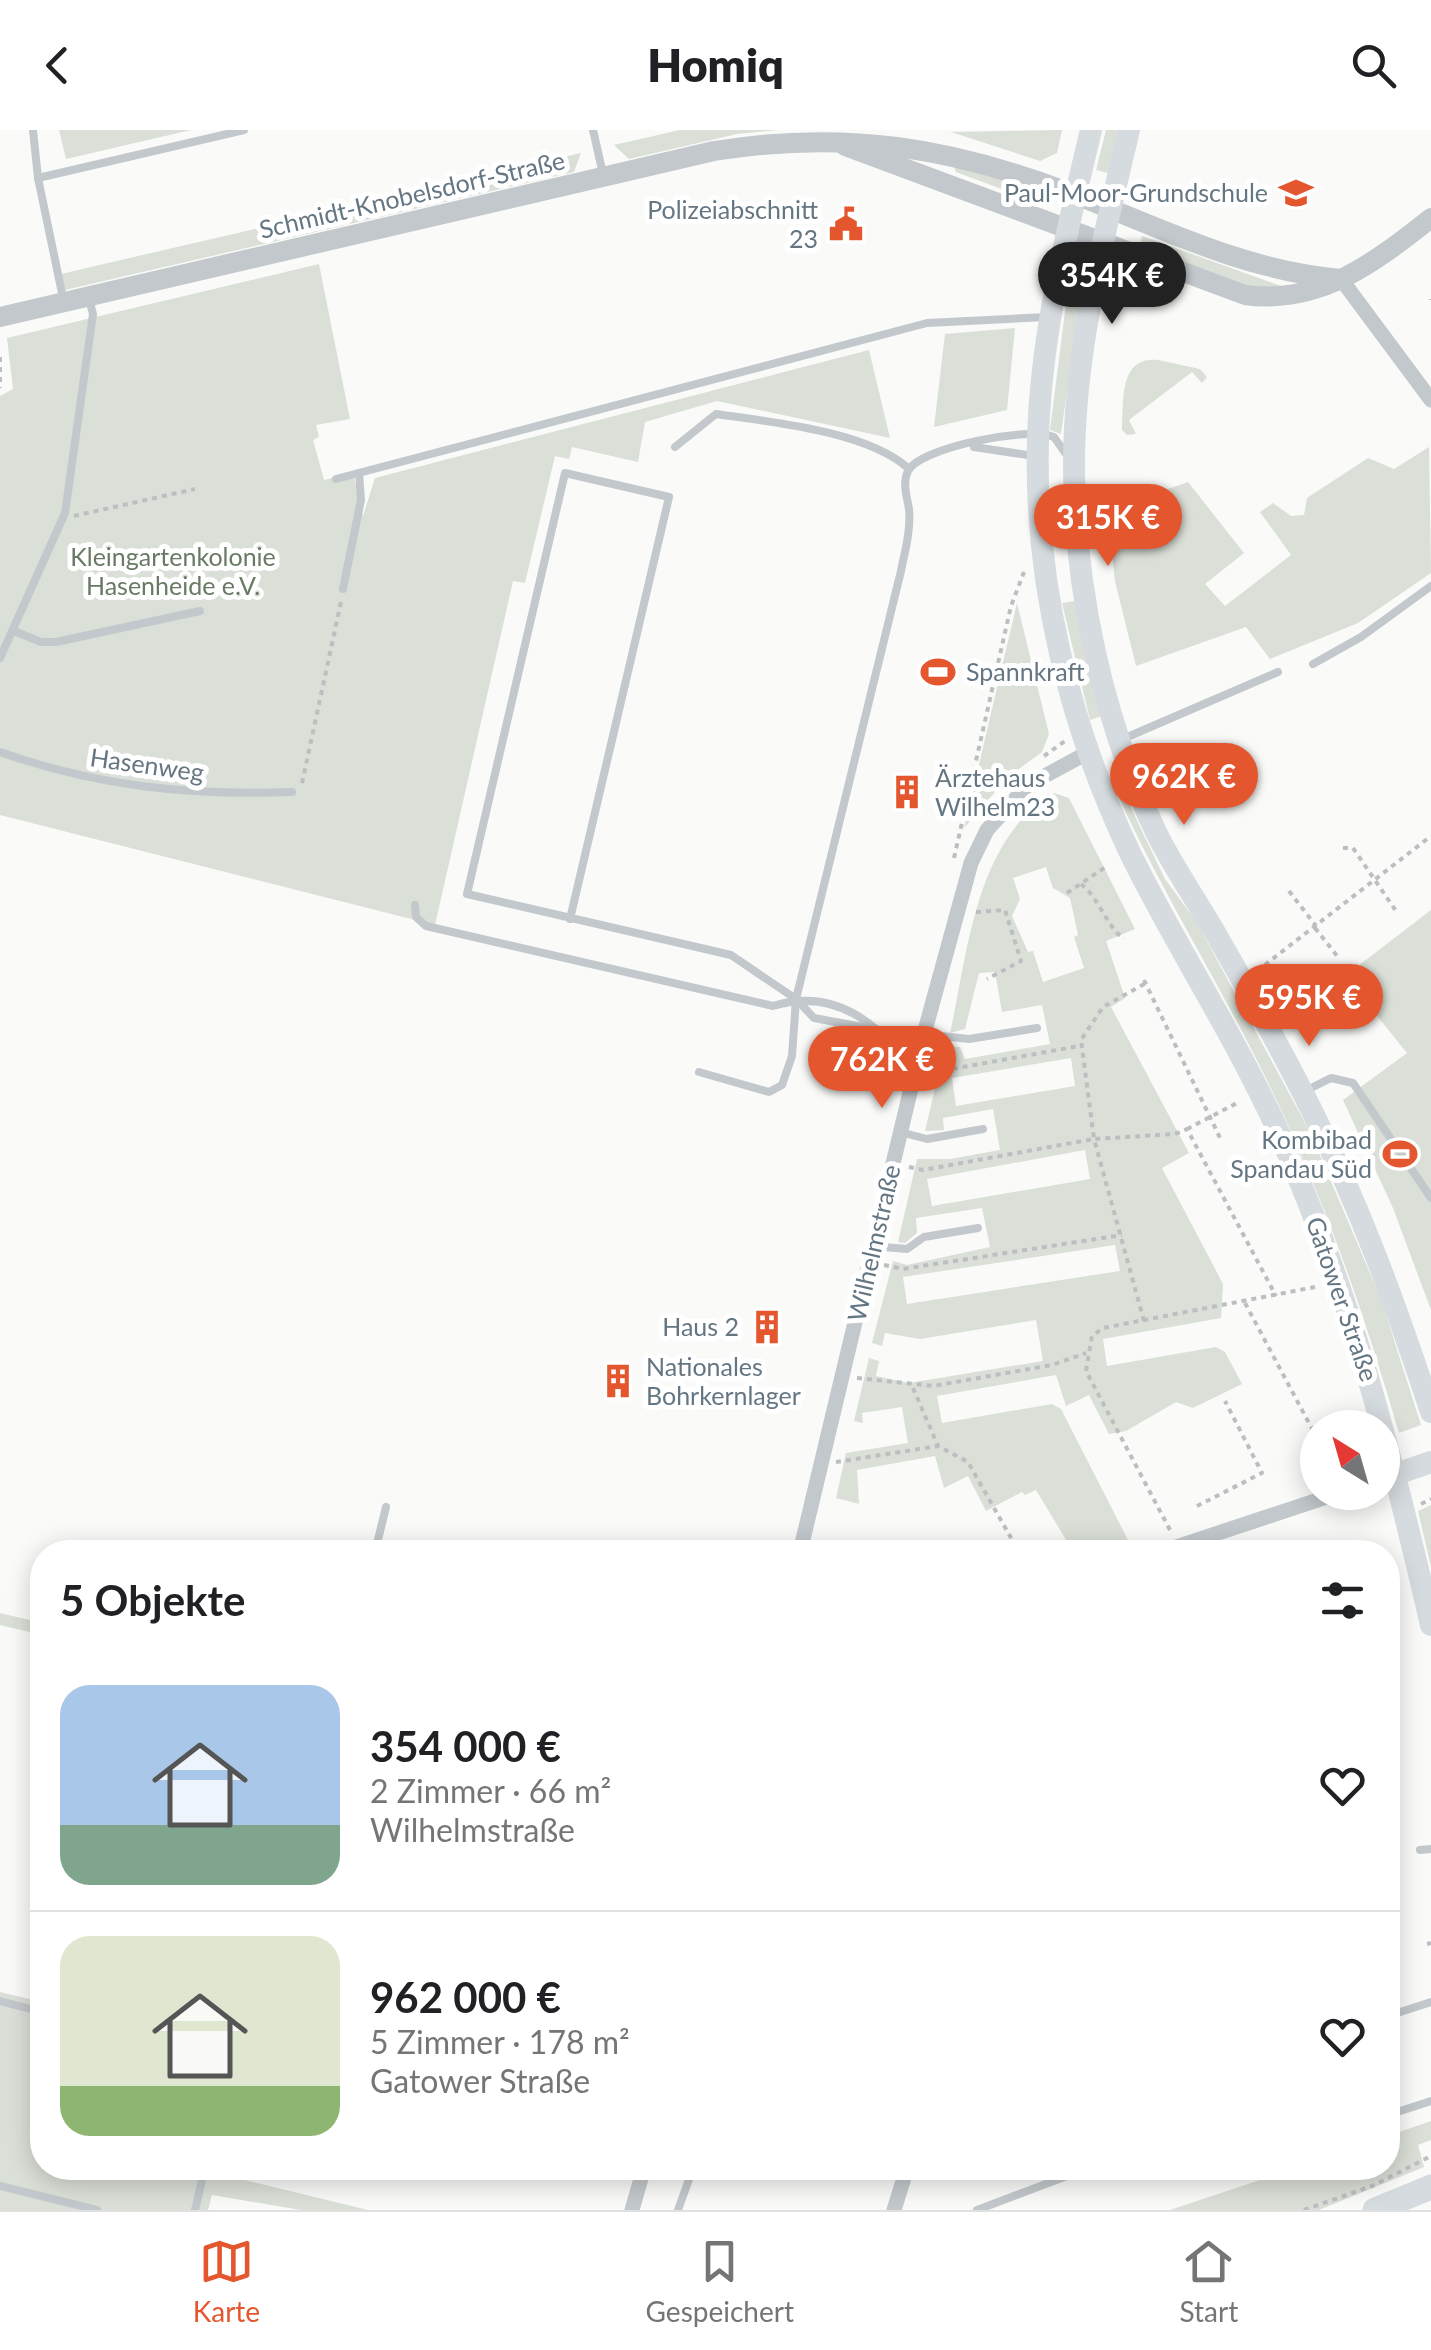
<!DOCTYPE html>
<html lang="de">
<meta charset="utf-8">
<style>
:root{--surface:#fff;--page:#f2f2f2;--text:#202124;--muted:#757577;--line:#e0e0e0;--accent:#e4572e}
body{margin:0;font-family:Lato,sans-serif;background:var(--page);color:var(--text);height:100vh;display:flex;flex-direction:column;font-size:38px;white-space:nowrap}
*{box-sizing:border-box;margin:0}
p{font-size:32px;color:var(--muted)}
.icon{flex:none;width:55px;height:55px;fill:none;stroke:currentColor;stroke-width:2;stroke-linecap:round;stroke-linejoin:round}
.map{position:relative;flex:1;overflow:hidden}
.panel{position:absolute;left:30px;top:1410px;width:1370px;height:640px;display:flex;flex-direction:column;background:var(--surface);border-radius:40px;box-shadow:0 5px 25px #0003}
.panel>*{flex:none}
.needle{width:65px;rotate:323deg}
.controls{position:absolute;left:1300px;top:1280px;display:grid;gap:20px}
.controls a{display:grid;place-items:center;width:100px;height:100px;border-radius:50%;background:var(--surface);box-shadow:0 5px 25px #0003;font-size:50px}
.price{position:absolute;translate:-50% -85px;padding:0 22px;border-radius:35px;background:var(--accent);color:#fff;font-size:32px;line-height:65px;filter:drop-shadow(0 2px 5px #0008)}
.price::after{content:'';position:absolute;left:50%;top:60px;width:30px;height:22px;margin-left:-15px;background:inherit;clip-path:polygon(0 0,100% 0,50% 100%)}
.price.active{background:#222;color:#fff}
ul{padding:0;list-style:none}
li{display:flex;align-items:center;gap:30px;height:250px;padding:0 30px}
li+li{border-top:2px solid var(--line)}
li span{display:grid;place-items:center;flex:none;width:280px;height:200px;border-radius:30px;color:#555}
li>.icon{margin-inline-start:auto}
span .icon{width:120px;height:120px;fill:#fffc;stroke-width:1}
li b{font-size:42px}
h2{display:flex;justify-content:space-between;align-items:center;height:120px;padding:0 30px;font-size:42px}
header{display:flex;justify-content:space-between;align-items:center;height:130px;padding:0 30px;background:var(--surface);font-size:45px;font-weight:800}
.tabs{display:flex;justify-content:space-around;align-items:center;height:140px;border-top:2px solid var(--line);background:var(--surface);font-size:28px;color:var(--muted)}
.tabs a{display:grid;justify-items:center;gap:5px}
.tabs .active{color:var(--accent)}
.map>svg:first-child{display:block}
.green{fill:#dadfd7;fill-rule:evenodd}
.lines{fill:none;stroke-linecap:round;stroke-linejoin:round}
.path{stroke:#bbbfc2;stroke-width:4;stroke-dasharray:5 5;stroke-linecap:butt}
.service{stroke:#c3c8cc;stroke-width:8}
.minor{stroke:#c3c8cc;stroke-width:15}
.tertiary{stroke:#c3c8cc;stroke-width:20}
.secondary{stroke:#d6dbdf;stroke-width:22}
.primary{stroke:#d6dbdf;stroke-width:25}
.labels{text-anchor:middle;stroke-width:10;stroke-linejoin:round;paint-order:stroke}
.poi-label{font-size:25px;fill:#657683;stroke:#fff;text-anchor:end}
.street-label{font-size:25px;fill:#657683;stroke:#fff}
.park-label{font-size:25px;fill:#687a64;stroke:#fff}
</style>
<header><svg class="icon" aria-label="back" viewBox="0 0 24 24"><path d="M15 5l-7 7 7 7"/></svg>Homiq<svg class="icon" aria-label="search" viewBox="0 0 24 24"><circle cx="10" cy="10" r="6"/><path d="M15 15l6 6"/></svg></header>
<div class="map">
<svg width="1431" height="2080" viewBox="0 0 1431 2080">
<rect width="100%" height="100%" fill="#fafaf8"/>
<g class="green">
<polygon points="59,0 191,0 66,29"/>
<polygon points="680,0 778,0 737,4 629,29 614,15"/>
<polygon points="1062,0 1057,23 1040,31 951,2"/>
<polygon points="1106,0 1118,0 1108,43 1096,40"/>
<polygon points="581,23 574,42 65,160 61,144"/>
<polygon points="953,34 1041,60 1037,72 956,42"/>
<polygon points="1142,106 1284,157 1260,160 1139,119"/>
<polygon points="319,134 350,289 316,295 319,307 313,310 324,350 353,343 363,386 375,348 869,220 890,308 717,271 645,292 638,332 572,317 569,329 555,326 525,453 513,451 435,795 0,685 0,266 13,259 7,208"/>
<polygon points="1071,134 1084,138 1061,304 1050,300"/>
<polygon points="1015,198 1007,280 934,297 945,204"/>
<path d="M1158 230 1200 239 1207 247 1202 253 1192 242 1129 290 1136 304 1127 305 1122 300C1124 272 1118 226 1158 230Z"/>
<polygon points="1429,317 1431,443 1358,493 1270,529 1246,497 1136,536 1115,451 1107,375 1135,354 1151,365 1188,352 1244,423 1205,454 1225,476 1291,425 1260,382 1273,373 1291,386 1304,385 1307,368 1368,328 1394,339"/>
<polygon points="1075,471 1102,586 1090,590 1062,473"/>
<polygon points="1017,473 1049,604 1042,622 1008,647 964,698"/>
<path d="M1118 651 1165 749 1196 791 1310 1002 1381 1169 1421 1295 1399 1303C1360 1168 1313 1036 1247 911 1202 825 1152 742 1112 653Z"/>
<path d="M1054 663 1069 668 1135 799 1106 811 1125 868 1111 877 1189 1023 1162 1038 1223 1154 1221 1188 1103 1209 1107 1236 1216 1217 1225 1222 1242 1254 1193 1278 1176 1272 1126 1301 1109 1304 1089 1265 1066 1276 1056 1245 937 1266 942 1293 1052 1274 1061 1279 1128 1410 1091 1422H1058L1068 1413 1036 1360 1025 1365 1022 1362 986 1381 968 1346 944 1358 935 1326 857 1340 859 1374 836 1368 846 1323 908 1313 902 1277 862 1283 863 1293 854 1291 869 1228 879 1231 876 1246 909 1253 1043 1231 1036 1190 920 1209 885 1203 882 1216 872 1213 893 1131 907 1135 990 1117 982 1078 916 1088 917 1103 905 1113 898 1112 917 1029H950L1000 1020 993 979 943 988 944 1000 925 1001 945 916 960 917 965 929 1050 914 1042 875 1002 882 995 842 979 843 965 899 950 903C968 823 975 709 1054 663ZM1046 737 1053 758 1070 768 1078 805 1074 807 1084 838 1043 852 1033 821 1028 822 1012 786 1020 769 1013 748ZM1071 928 1075 956 956 976 952 948ZM1085 1020 1090 1049 932 1076 927 1049ZM1115 1115 1120 1141 907 1174 903 1147Z"/>
<polygon points="1431,780 1431,1180 1393,1078 1343,970 1407,923 1345,846"/>
<polygon points="1431,1375 1431,1437 1418,1381"/>
<polygon points="0,1483 42,1493 42,1505 0,1495"/>
<polygon points="0,1862 42,1872 42,2038 212,2038 212,2042 368,2080 301,2080 212,2065 208,2080 0,2080"/>
<polygon points="1431,1991 1431,2010 1418,2015 1424,2037 1319,2080 1170,2080 1296,2038 1388,2038 1388,2006"/>
</g>
<g class="lines">
<g class="path">
<polyline points="1431,169 1431,170"/>
<polyline points="0,227 0,258"/>
<polyline points="74,386 195,359"/>
<polyline points="1044,626 1065,611"/>
<polyline points="302,653 341,472"/>
<polyline points="936,679 964,684"/>
<polyline points="1343,718 1353,718 1396,781"/>
<polyline points="954,728 1011,476 1024,442"/>
<path d="M1081 754C1100 769 1106 796 1124 809"/>
<polyline points="1289,761 1316,796"/>
<polyline points="1067,763 1107,736"/>
<polyline points="976,782 1005,780 1021,831 987,849"/>
<polyline points="1315,798 1338,827"/>
<polyline points="1257,841 1431,706"/>
<polyline points="1144,850 1222,1012"/>
<polyline points="933,936 952,939 1079,916"/>
<polyline points="1187,999 1237,973"/>
<polyline points="909,1037 923,1040 1094,1009 1081,910 1103,877 1146,853"/>
<polyline points="884,1135 903,1139 1122,1105"/>
<polyline points="1245,1173 1318,1310"/>
<polyline points="1144,1191 1094,1009 1175,1004 1187,999 1276,1166"/>
<polyline points="857,1248 933,1256 1052,1235 1086,1223"/>
<polyline points="913,1258 938,1316"/>
<polyline points="836,1332 938,1316 968,1332 1019,1422"/>
<polyline points="1421,1374 1431,1369"/>
<polyline points="1197,1376 1262,1343 1225,1271"/>
<polyline points="1170,1400 1086,1241 1092,1206 1103,1198 1315,1157"/>
<polyline points="1427,1814 1431,1813"/>
<polyline points="1304,2080 1372,2056 1431,2026"/>
</g>
<g class="service">
<polyline points="33,0 38,48 244,0"/>
<polyline points="593,0 603,44"/>
<polyline points="38,48 63,168"/>
<path d="M675 317 716 284C771 292 868 301 909 339"/>
<polyline points="974,317 1034,326"/>
<polyline points="336,349 927,193 1046,187"/>
<polyline points="343,459 361,370 359,343"/>
<polyline points="14,501 41,512 56,512 200,481"/>
<polyline points="0,528 65,383 93,184 89,169"/>
<polyline points="1313,534 1361,507 1431,456"/>
<polyline points="1125,608 1278,542"/>
<path d="M0 622C96 656 190 666 292 662"/>
<path d="M415 775 416 787 426 796 773 876C812 864 847 874 877 900"/>
<polyline points="570,789 669,367 565,343 467,764 731,825 796,869 814,888 923,908"/>
<polyline points="924,904 969,909 1037,898"/>
<path d="M699 942 769 962 782 955 792 926 796 869 901 441C905 421 911 400 909 379 907 367 902 353 908 341 920 317 1031 296 1054 307L1066 324"/>
<polyline points="1305,961 1331,948 1353,953 1431,1068"/>
<polyline points="900,1002 927,1009 983,999"/>
<polyline points="873,1116 907,1119 924,1107 978,1098"/>
<polyline points="375,1422 386,1377"/>
<polyline points="1420,1720 1431,1719"/>
<polyline points="0,1871 42,1882"/>
<polyline points="1388,1886 1431,1872"/>
<polyline points="1388,1985 1431,1971"/>
<polyline points="0,2056 97,2080"/>
<polyline points="195,2080 205,2038"/>
<polyline points="678,2080 693,2038"/>
<polyline points="977,2080 1088,2038"/>
</g>
<g class="minor">
<polyline points="1341,149 1431,270"/>
<polyline points="800,1422 924,904 971,733 987,700 1028,655 1087,623"/>
<polyline points="1161,1422 1342,1362"/>
<polyline points="632,2080 644,2038"/>
<polyline points="894,2080 907,2038"/>
</g>
<g class="tertiary">
<path d="M845 16 1245 165C1320 175 1374 133 1431 88"/>
<path d="M0 187 714 21C844 0 951 17 1073 64 1161 98 1245 141 1341 149"/>
</g>
<g class="secondary">
<path d="M1091 0C1067 102 1040 206 1038 312 1034 454 1070 597 1131 725 1179 822 1239 912 1283 1012 1352 1167 1393 1330 1431 1495"/>
<path d="M1129 0C1103 111 1074 220 1074 335 1074 458 1103 591 1156 702 1175 741 1200 775 1221 813 1252 867 1283 923 1311 979 1360 1077 1397 1178 1431 1282"/>
<polyline points="1396,1344 1431,1332"/>
</g>
<polyline class="primary" points="1375,2080 1431,2057"/>
</g>
<defs>
<g id="school-bare" transform="scale(2.7)"><path d="M0-5L7-2L0 1L-7-2ZM-4 1L0 2.5L4 1V4Q0 6-4 4Z" fill="#e4572e" stroke="#fff" stroke-width="2.5" paint-order="stroke"/></g>
<g id="civic-bare" transform="scale(2.7)"><path d="M-.6-6.5H3V-4.5H.6V-3L4-1V1h2V6H-6V1h2V-1L-.6-3ZM-1.2 2.5V6h2.4V2.5Z" fill="#e4572e" stroke="#fff" stroke-width="2.5" paint-order="stroke"/></g>
<g id="stadium-bare" transform="scale(2.7)"><path d="M0-5a6.5 5 0 1 0 0 10a6.5 5 0 1 0 0-10ZM-3.5-1.8h7v3.6h-7Z" fill="#e4572e" stroke="#fff" stroke-width="2.5" paint-order="stroke"/></g>
<g id="building-bare" transform="scale(2.7)"><path d="M-4-6H4V6H1V3H-1V6H-4ZM-2.5-4.3h1.7v1.8h-1.7ZM.8-4.3h1.7v1.8H.8ZM-2.5-1h1.7V.8h-1.7ZM.8-1h1.7V.8H.8Z" fill="#e4572e" stroke="#fff" stroke-width="2.5" paint-order="stroke"/></g>
</defs>
<g fill-rule="evenodd">
<use href="#school-bare" x="1296" y="63"/>
<use href="#civic-bare" x="846" y="94"/>
<use href="#stadium-bare" x="938" y="542"/>
<use href="#building-bare" x="907" y="662"/>
<use href="#stadium-bare" x="1400" y="1024"/>
<use href="#building-bare" x="767" y="1197"/>
<use href="#building-bare" x="618" y="1251"/>
</g>
<g class="labels">
<g class="poi-label">
<text x="1268" y="72">Paul-Moor-Grundschule</text>
<text x="818" y="89">Polizeiabschnitt<tspan x="818" dy="29">23</tspan></text>
<text x="966" y="551" text-anchor="start">Spannkraft</text>
<text x="935" y="657" text-anchor="start">Ärztehaus<tspan x="935" dy="29">Wilhelm23</tspan></text>
<text x="1372" y="1019">Kombibad<tspan x="1372" dy="29">Spandau Süd</tspan></text>
<text x="739" y="1206">Haus 2</text>
<text x="646" y="1246" text-anchor="start">Nationales<tspan x="646" dy="29">Bohrkernlager</tspan></text>
</g>
<g class="street-label">
<text transform="translate(412 65) rotate(-13)" y="9">Schmidt-Knobelsdorf-Straße</text>
<text transform="translate(147 635) rotate(8)" y="9">Hasenweg</text>
<text transform="translate(874 1113) rotate(-77)" y="9">Wilhelmstraße</text>
<text transform="translate(1342 1169) rotate(71)" y="9">Gatower Straße</text>
</g>
<g class="park-label">
<text x="173" y="436">Kleingartenkolonie<tspan x="173" dy="29">Hasenheide e.V.</tspan></text>
</g>
</g>
</svg>
<div class="controls">
<a><svg class="needle" viewBox="-14 -14 28 28"><path d="M0-13l5 13h-10z" fill="#e53935"/><path d="M0 13l5-13h-10z" fill="#757577"/></svg></a>
</div>
<b class="price active" style="left:1112px;top:197px">354K €</b>
<b class="price" style="left:1108px;top:439px">315K €</b>
<b class="price" style="left:1184px;top:698px">962K €</b>
<b class="price" style="left:1309px;top:919px">595K €</b>
<b class="price" style="left:882px;top:981px">762K €</b>
<section class="panel">
<h2>5 Objekte<svg class="icon" aria-label="filters" viewBox="0 0 24 24"><path d="M4 7h16M4 17h16"/><circle cx="9" cy="7" r="2"/><circle cx="15" cy="17" r="2"/></svg></h2>
<ul>
<li><span style="background:linear-gradient(#a9c7e8 70%,#7fa58c 0)"><svg class="icon" aria-label="home" viewBox="0 0 24 24"><path d="M3 11l9-7 9 7M6 9v11h12V9"/></svg></span><div><b>354 000 €</b><p>2 Zimmer · 66 m²</p><p>Wilhelmstraße</p></div><svg class="icon" aria-label="heart" viewBox="0 0 24 24"><path d="M12 20l-8-8c-3-5 5-10 8-4 3-6 11-1 8 4z"/></svg></li>
<li><span style="background:linear-gradient(#dfe7d0 75%,#8fb573 0)"><svg class="icon" aria-label="home" viewBox="0 0 24 24"><path d="M3 11l9-7 9 7M6 9v11h12V9"/></svg></span><div><b>962 000 €</b><p>5 Zimmer · 178 m²</p><p>Gatower Straße</p></div><svg class="icon" aria-label="heart" viewBox="0 0 24 24"><path d="M12 20l-8-8c-3-5 5-10 8-4 3-6 11-1 8 4z"/></svg></li>
</ul>
</section>
</div>
<nav class="tabs">
<a class="active"><svg class="icon" aria-label="map" viewBox="0 0 24 24"><path d="M3 6l6-2 6 2 6-2v14l-6 2-6-2-6 2zM9 4v14M15 6v14"/></svg>Karte</a>
<a><svg class="icon" aria-label="saved" viewBox="0 0 24 24"><path d="M7 4h10v16l-5-4-5 4z"/></svg>Gespeichert</a>
<a><svg class="icon" aria-label="home" viewBox="0 0 24 24"><path d="M3 11l9-7 9 7M6 9v11h12V9"/></svg>Start</a>
</nav>
